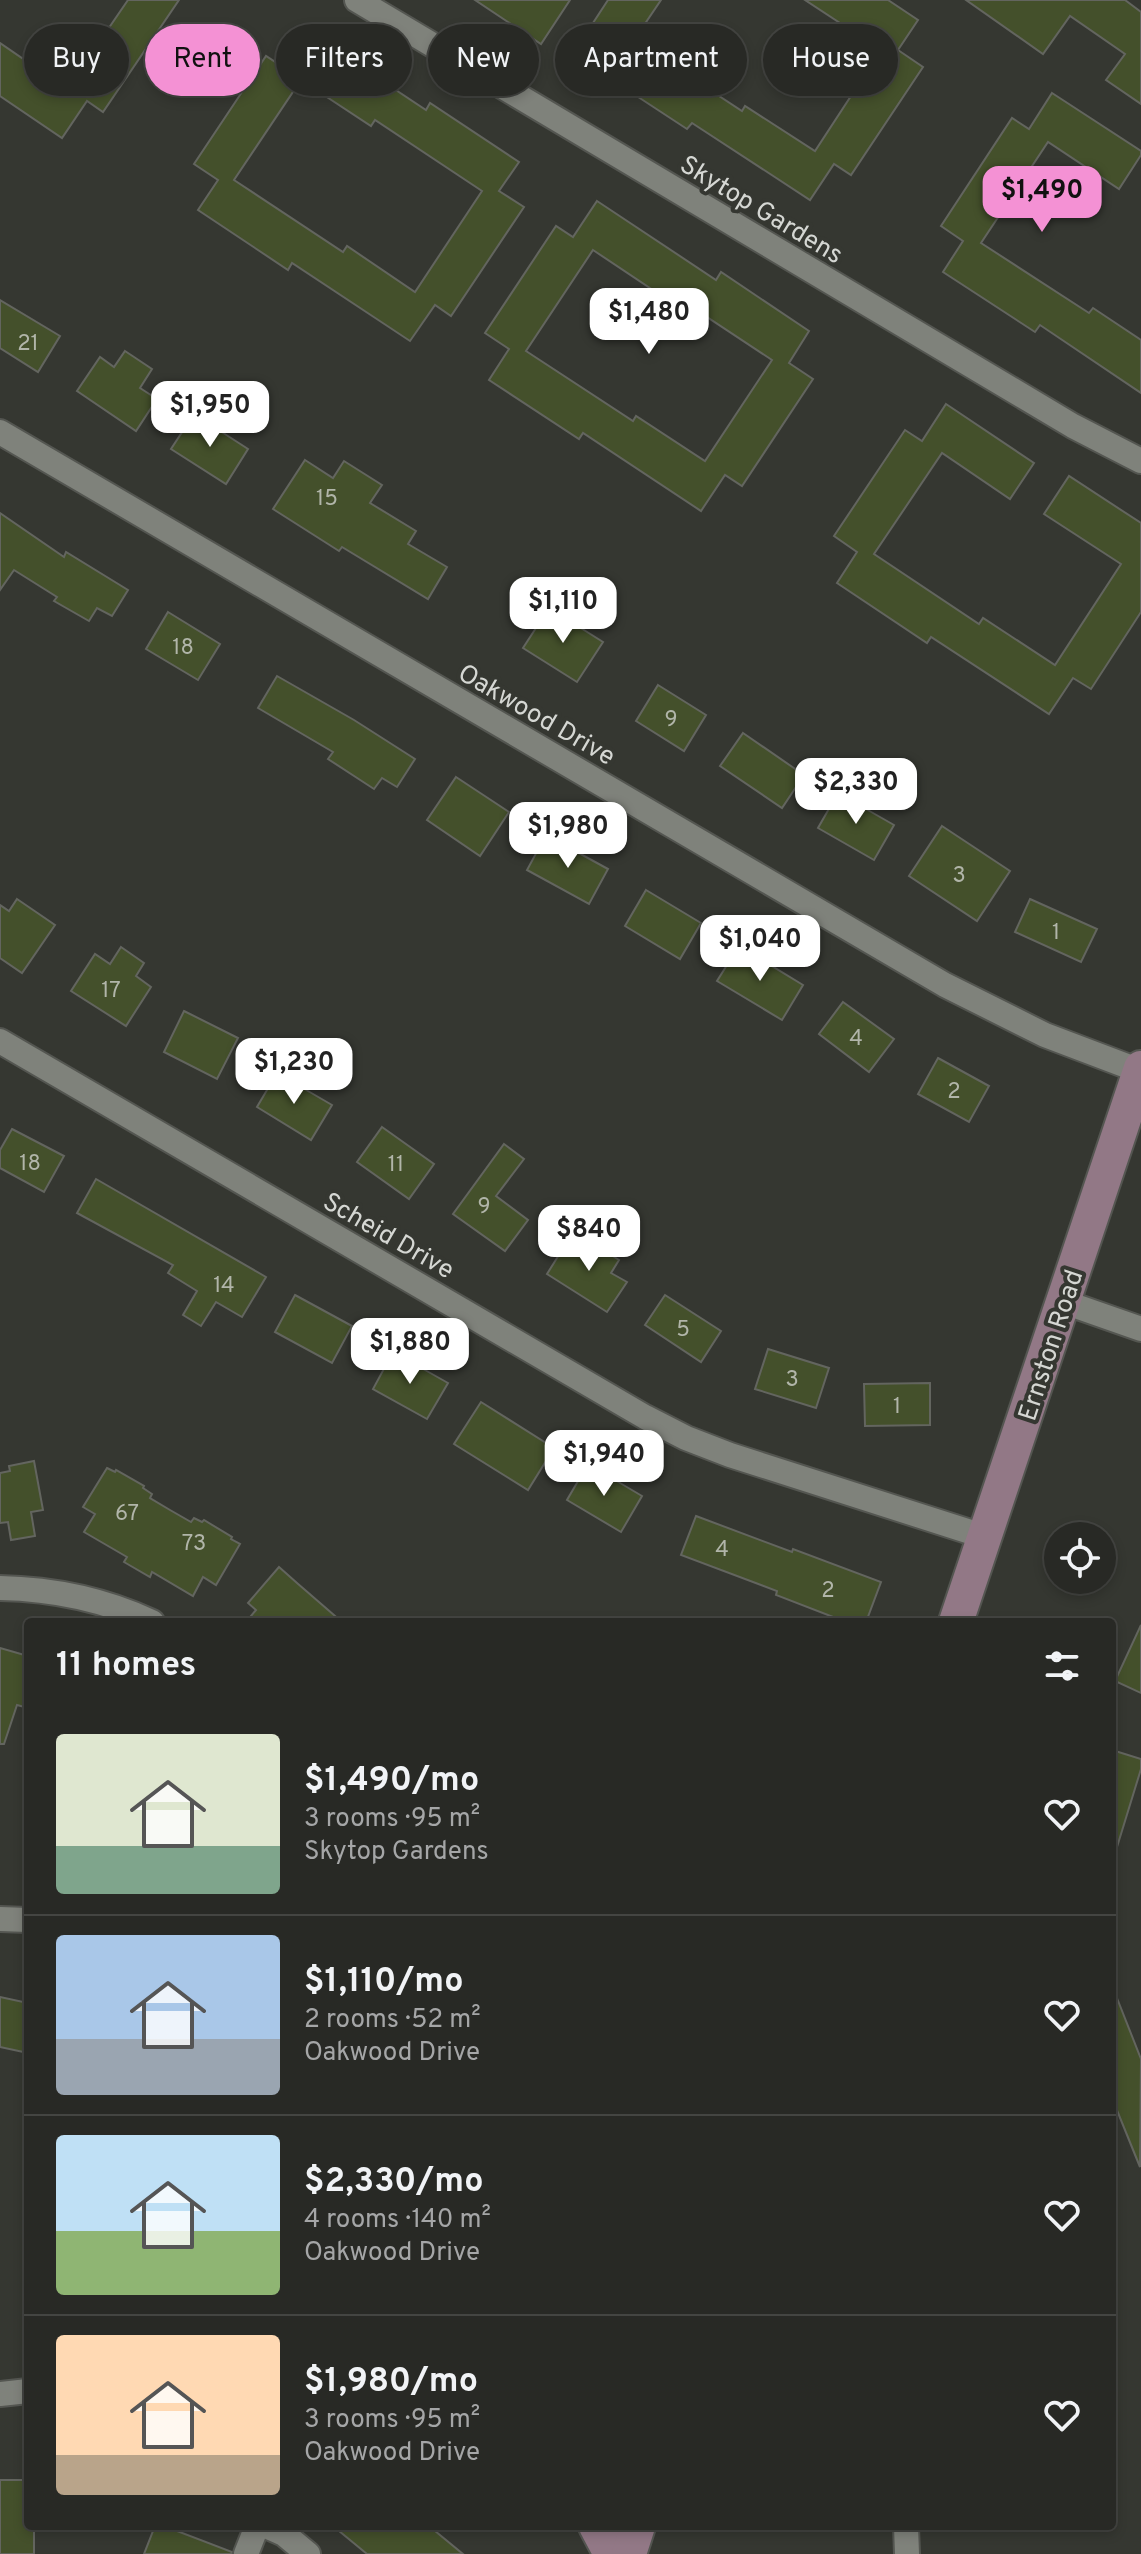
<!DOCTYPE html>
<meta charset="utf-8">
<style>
:root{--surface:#282925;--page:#343532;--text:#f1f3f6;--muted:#a5a6a7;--line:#444542;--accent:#f491d4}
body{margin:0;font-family:Overpass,sans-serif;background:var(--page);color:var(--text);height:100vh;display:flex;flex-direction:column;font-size:30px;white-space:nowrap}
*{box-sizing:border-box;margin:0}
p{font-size:26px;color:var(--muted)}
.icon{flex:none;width:44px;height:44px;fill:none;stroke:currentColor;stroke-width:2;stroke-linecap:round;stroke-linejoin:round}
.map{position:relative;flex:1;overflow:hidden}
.details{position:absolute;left:24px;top:1618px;width:1092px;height:912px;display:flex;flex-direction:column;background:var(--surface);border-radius:8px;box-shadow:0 4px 12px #0003,0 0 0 2px var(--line)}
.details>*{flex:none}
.guide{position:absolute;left:24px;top:24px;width:1094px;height:72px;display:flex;gap:16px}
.controls{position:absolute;left:1044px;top:1522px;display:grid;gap:16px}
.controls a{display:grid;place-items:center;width:72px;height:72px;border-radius:50%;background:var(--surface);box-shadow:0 4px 12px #0003,0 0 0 2px var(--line);font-size:40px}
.price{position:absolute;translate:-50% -68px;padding:0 18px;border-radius:16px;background:#fff;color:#222;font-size:26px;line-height:52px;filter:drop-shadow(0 2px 4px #0008)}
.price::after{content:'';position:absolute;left:50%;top:48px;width:24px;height:18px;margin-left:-12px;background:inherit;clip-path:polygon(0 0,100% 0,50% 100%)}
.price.active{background:var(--accent);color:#111}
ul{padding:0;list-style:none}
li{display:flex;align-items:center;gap:24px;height:200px;padding:0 32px}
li+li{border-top:2px solid var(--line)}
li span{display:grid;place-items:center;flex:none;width:224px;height:160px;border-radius:8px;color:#555}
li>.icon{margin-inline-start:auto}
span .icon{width:96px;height:96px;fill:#fffc;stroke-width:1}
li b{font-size:34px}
h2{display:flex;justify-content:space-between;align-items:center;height:96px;padding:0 32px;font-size:34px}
.pill{padding:0 28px;border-radius:36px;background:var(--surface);box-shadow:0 4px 12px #0003,0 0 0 2px var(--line);font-size:28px;line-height:72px}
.pill.active{background:var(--accent);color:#111}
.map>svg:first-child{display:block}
.building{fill:#44502b;stroke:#63655f;stroke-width:2;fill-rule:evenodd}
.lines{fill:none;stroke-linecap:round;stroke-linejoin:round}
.street-casing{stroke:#545651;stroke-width:28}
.secondary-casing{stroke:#545651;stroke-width:38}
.street{stroke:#7f827b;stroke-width:24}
.secondary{stroke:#927886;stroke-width:34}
.labels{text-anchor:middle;stroke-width:8;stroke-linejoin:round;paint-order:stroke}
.number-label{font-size:22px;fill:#b1b5a9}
.street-label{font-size:26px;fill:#d5d7d3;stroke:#353731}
</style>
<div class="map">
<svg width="1141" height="2554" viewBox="0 0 1141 2554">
<rect width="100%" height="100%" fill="#353731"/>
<g class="building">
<polygon points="128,0 179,0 103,112 87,101 62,138 0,96 0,43 67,89"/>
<polygon points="475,0 570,0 541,44"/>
<polygon points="608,0 661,0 634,40 742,111 745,106 815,151 881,50 805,0 888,0 918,20 898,50 923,67 851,175 834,164 810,200 692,123 687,129 597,70 617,39 593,23"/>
<polygon points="966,0 1125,0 1141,12 1141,104 1106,80 1125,54 1070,16 1043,54"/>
<path d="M307 31 426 110 430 103 519 162 499 191 524 207 451 316 435 305 410 341 292 263 288 270 198 210 218 180 194 164 266 56 283 67ZM301 80 371 126 375 120 482 191 415 292 347 246 343 252 234 180Z"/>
<polygon points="1052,93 1141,151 1141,155 1119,189 1048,142 981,243 1089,313 1093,308 1141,340 1141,393 1040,325 1035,332 943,272 963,241 941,226 1012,118 1029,129"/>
<path d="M597 201 716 280 721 272 809 331 789 363 813 379 742 486 725 475 701 511 583 433 579 439 489 380 509 349 485 333 556 226 573 237ZM593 250 662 296 666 290 772 360 705 461 636 416 633 421 526 351Z"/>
<polygon points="0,300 60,336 38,372 0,348"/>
<polygon points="125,351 152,369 140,388 157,399 136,431 77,391 100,357 114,367"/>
<polygon points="946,404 1034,463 1010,499 942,453 874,554 979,624 983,618 1055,665 1121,564 1044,514 1069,476 1141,523 1141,612 1091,689 1073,678 1049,714 931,637 927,643 837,583 857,552 834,536 905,430 922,441"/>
<polygon points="194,414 248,449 226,484 171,449"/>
<polygon points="305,460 333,478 344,461 382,485 370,503 416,531 408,544 447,567 428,599 342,547 339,551 273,509"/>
<polygon points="0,513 64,557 66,552 128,590 112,616 97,608 89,621 54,601 57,597 14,570 0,590"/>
<polygon points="549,608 603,642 577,682 523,648"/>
<polygon points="168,612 220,644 198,680 146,649"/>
<polygon points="277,676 354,720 415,759 397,787 382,778 374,789 328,759 333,752 258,708"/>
<polygon points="658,685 706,715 684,751 636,721"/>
<polygon points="743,733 804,775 782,808 720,766"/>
<polygon points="456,777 509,812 480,856 427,820"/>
<polygon points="838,793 894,825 874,860 818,828"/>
<polygon points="942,826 1010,871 977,921 909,876"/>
<polygon points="546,835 608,869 589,904 527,870"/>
<polygon points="646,890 701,923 680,959 625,926"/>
<polygon points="17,899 55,925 22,973 0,958 0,905 9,911"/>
<polygon points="1030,899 1097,929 1081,962 1015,932"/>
<polygon points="739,946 803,985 782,1020 717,981"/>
<polygon points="121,947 144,963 136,976 151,987 126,1026 71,991 95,954 110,964"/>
<polygon points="843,1002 894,1039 869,1072 819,1034"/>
<polygon points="184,1011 238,1038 217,1079 164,1052"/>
<polygon points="938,1058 989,1086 969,1122 918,1094"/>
<polygon points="277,1073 332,1105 311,1140 257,1107"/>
<polygon points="382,1127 434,1164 409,1199 357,1162"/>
<polygon points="12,1129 64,1156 44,1192 0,1168 0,1150"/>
<polygon points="504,1144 524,1159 496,1196 528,1220 505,1251 453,1214"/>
<polygon points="96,1179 266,1277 242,1317 216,1302 201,1326 183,1315 197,1291 168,1273 173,1265 77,1213"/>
<polygon points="584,1238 619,1260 611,1273 627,1282 607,1312 547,1274 567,1242 577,1248"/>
<polygon points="295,1295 352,1326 332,1363 275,1332"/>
<polygon points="665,1295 721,1331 701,1362 645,1325"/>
<polygon points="768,1349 829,1368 816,1408 755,1389"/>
<polygon points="393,1352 448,1383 427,1419 373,1389"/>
<polygon points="930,1383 930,1425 865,1426 864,1384"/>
<polygon points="481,1402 554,1448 528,1490 454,1444"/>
<polygon points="34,1461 43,1510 31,1512 35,1536 11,1540 8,1522 0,1523 0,1473 10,1471 9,1466"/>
<polygon points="588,1464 642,1496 621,1532 567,1500"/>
<polygon points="107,1468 115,1472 116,1470 144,1486 143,1488 152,1494 150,1498 170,1510 191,1522 194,1518 202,1522 204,1520 232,1537 231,1539 240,1544 216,1585 203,1577 193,1596 152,1572 150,1577 124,1562 127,1557 84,1532 95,1514 83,1507"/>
<polygon points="696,1516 792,1552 793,1549 881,1582 866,1622 846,1622 776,1595 777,1591 681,1555"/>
<polygon points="279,1567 297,1583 342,1622 246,1622 256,1610 248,1603"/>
<polygon points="1141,1625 1141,1693 1115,1681"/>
<polygon points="0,1648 28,1656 28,1708 17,1705 4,1744 0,1744"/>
<polygon points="1112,1750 1141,1759 1141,1769 1117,1847 1112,1847"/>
<polygon points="1113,1988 1141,2059 1140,2167 1112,2098"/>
<polygon points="0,1997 28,2003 28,2053 0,2047"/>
<polygon points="0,2480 28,2480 28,2526 34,2526 34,2554 0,2554"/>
<polygon points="155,2526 164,2526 232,2552 231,2554 144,2554"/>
<polygon points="333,2526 429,2526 463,2554 367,2554"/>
</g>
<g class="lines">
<g class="street-casing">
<g id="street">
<polyline points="357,0 1073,426 1141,461"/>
<polyline points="0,432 945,985 1045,1035 1140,1071"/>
<polyline points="0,1041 645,1417 686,1438 730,1455 986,1537"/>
<polyline points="1064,1302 1141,1329"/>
<path d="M0 1588C54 1589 103 1599 152 1622"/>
<polyline points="0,1919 28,1920"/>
<polyline points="0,2394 28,2391"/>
<polyline points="266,2526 284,2534 308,2554"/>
<polyline points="906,2526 907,2554"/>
<polyline points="246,2554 257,2526"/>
</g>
</g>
<g class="secondary-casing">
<g id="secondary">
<polyline points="956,1622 1141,1068"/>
<polyline points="596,2526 611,2554"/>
<polyline points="629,2554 638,2526"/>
</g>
</g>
<use href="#street" class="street"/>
<use href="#secondary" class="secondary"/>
</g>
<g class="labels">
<g class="number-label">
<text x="28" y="350">21</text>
<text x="327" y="505">15</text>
<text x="183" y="654">18</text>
<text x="671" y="726">9</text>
<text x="959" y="882">3</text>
<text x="1056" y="939">1</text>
<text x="111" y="997">17</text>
<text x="856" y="1045">4</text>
<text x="954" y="1098">2</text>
<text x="30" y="1170">18</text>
<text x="396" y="1171">11</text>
<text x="484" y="1213">9</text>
<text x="224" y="1292">14</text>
<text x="683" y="1336">5</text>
<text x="792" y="1386">3</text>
<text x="897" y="1413">1</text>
<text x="127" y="1520">67</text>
<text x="194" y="1550">73</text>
<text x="722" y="1556">4</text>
<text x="828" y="1597">2</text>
</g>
<g class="street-label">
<text transform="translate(762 209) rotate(31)" y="9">Skytop Gardens</text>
<text transform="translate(537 714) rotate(30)" y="9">Oakwood Drive</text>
<text transform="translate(389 1235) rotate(30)" y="9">Scheid Drive</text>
<text transform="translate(1050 1345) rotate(-72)" y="9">Ernston Road</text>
</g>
</g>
</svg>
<div class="controls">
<a><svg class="icon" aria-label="locate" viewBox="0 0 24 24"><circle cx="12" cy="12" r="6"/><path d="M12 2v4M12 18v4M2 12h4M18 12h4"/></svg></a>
</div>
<b class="price active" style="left:1042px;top:234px">$1,490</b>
<b class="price" style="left:649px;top:356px">$1,480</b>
<b class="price" style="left:210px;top:449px">$1,950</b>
<b class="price" style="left:563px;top:645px">$1,110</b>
<b class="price" style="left:856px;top:826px">$2,330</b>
<b class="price" style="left:568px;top:870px">$1,980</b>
<b class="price" style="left:760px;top:983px">$1,040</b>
<b class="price" style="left:294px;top:1106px">$1,230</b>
<b class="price" style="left:589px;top:1273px">$840</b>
<b class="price" style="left:410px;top:1386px">$1,880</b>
<b class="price" style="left:604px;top:1498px">$1,940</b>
<div class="guide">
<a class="pill">Buy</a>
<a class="pill active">Rent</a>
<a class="pill">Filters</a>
<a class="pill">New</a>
<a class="pill">Apartment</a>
<a class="pill">House</a>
</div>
<section class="details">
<h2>11 homes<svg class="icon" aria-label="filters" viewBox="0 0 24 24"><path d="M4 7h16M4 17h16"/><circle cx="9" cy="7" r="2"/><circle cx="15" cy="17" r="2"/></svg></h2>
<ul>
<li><span style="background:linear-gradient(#dfe7d0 70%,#7fa58c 0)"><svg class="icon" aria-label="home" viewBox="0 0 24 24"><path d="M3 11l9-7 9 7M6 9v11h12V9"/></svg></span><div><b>$1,490/mo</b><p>3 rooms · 95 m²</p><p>Skytop Gardens</p></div><svg class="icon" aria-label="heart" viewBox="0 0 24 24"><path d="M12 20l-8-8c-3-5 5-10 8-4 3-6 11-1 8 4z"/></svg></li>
<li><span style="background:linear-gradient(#a9c7e8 65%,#9aa5b1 0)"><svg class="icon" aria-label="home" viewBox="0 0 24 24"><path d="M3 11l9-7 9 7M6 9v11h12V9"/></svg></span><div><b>$1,110/mo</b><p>2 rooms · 52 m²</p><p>Oakwood Drive</p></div><svg class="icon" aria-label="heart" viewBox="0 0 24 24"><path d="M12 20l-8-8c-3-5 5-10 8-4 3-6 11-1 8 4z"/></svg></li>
<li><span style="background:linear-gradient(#bfe0f5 60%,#8fb573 0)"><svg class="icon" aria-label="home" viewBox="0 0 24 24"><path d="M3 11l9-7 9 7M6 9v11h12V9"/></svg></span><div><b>$2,330/mo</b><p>4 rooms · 140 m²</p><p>Oakwood Drive</p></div><svg class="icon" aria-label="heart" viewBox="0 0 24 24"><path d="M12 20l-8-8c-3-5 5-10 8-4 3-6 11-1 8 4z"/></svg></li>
<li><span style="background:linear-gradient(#ffd9b3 75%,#b9a48a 0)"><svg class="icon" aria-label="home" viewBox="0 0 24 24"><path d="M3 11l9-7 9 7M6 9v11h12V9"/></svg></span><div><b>$1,980/mo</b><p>3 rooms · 95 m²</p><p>Oakwood Drive</p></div><svg class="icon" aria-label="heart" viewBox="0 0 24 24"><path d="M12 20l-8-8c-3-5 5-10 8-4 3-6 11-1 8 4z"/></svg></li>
</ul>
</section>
</div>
